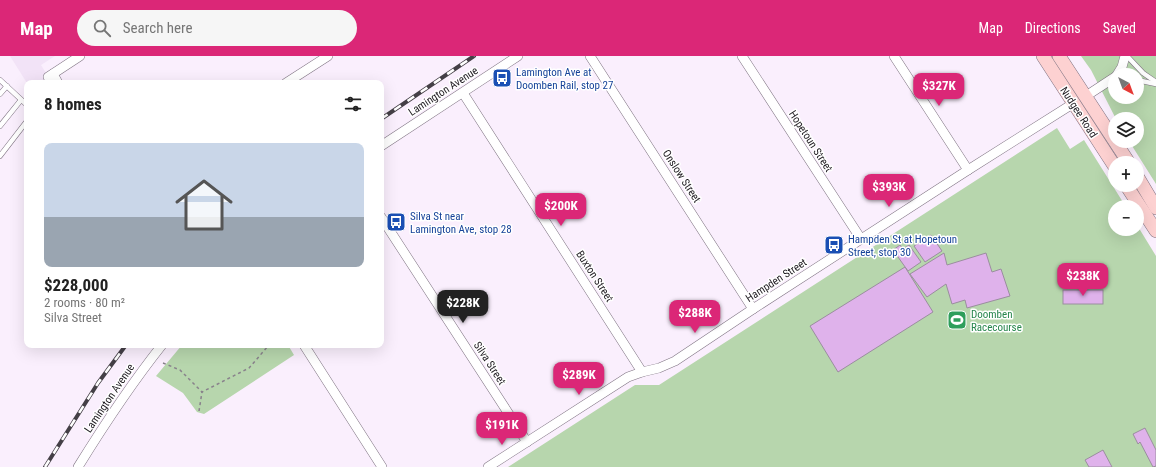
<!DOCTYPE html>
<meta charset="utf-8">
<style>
:root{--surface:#fff;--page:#f6f6f6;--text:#222;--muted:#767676;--accent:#db2777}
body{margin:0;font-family:"Roboto Condensed",sans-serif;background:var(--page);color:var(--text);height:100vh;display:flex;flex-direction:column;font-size:15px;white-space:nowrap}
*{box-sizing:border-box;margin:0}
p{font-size:13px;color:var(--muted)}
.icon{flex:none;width:22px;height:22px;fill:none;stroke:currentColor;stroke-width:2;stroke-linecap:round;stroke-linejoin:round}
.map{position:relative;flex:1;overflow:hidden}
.side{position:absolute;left:24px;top:24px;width:360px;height:268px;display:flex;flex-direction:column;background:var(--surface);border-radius:8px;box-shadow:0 4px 16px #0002}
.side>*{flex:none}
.needle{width:26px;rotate:139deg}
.fabs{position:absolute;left:1108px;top:12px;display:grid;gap:8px}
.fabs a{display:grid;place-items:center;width:36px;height:36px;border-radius:50%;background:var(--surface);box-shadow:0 4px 16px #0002;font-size:20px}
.price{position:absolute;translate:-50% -34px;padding:0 9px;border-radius:8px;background:var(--accent);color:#fff;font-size:13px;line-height:26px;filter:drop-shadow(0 1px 2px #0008)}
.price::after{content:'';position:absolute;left:50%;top:24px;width:12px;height:9px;margin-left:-6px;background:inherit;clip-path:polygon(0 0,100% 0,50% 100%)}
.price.active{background:#222;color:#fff}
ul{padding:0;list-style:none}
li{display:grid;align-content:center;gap:8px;height:212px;padding:0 20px}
li span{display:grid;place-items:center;height:124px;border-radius:8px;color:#555}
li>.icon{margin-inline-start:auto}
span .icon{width:72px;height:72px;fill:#fffc;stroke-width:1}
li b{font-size:17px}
h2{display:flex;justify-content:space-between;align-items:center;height:48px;padding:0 20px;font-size:17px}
header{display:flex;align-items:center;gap:24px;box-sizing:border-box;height:56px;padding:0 20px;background:var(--accent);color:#fff}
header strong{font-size:19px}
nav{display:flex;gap:22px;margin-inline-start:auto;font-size:14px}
.search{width:280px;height:36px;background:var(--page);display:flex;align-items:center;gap:10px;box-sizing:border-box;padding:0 14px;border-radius:22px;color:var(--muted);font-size:15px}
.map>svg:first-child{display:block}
.industrial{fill:#f2e3f7}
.green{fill:#b7d6ad;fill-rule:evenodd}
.building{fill:#dfb2eb;stroke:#9a8e9e}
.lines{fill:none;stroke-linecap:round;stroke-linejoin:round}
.service-casing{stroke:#7f7382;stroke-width:5.5}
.minor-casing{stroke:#7f7382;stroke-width:10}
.secondary-casing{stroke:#7f7382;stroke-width:14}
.path{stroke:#88818b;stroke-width:1.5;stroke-dasharray:3 3;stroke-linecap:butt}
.service{stroke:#fff;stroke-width:4.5}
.minor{stroke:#fff;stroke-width:9}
.secondary{stroke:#fdd1d1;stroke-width:13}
.rail-casing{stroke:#443f46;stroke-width:4}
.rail{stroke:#fff;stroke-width:2.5;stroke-dasharray:8;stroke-linecap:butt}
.labels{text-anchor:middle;stroke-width:3;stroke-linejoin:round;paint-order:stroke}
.transit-label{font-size:11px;fill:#164399;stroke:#fff;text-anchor:start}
.street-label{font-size:11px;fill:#1f1b21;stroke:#fff}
.leisure-label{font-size:11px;fill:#27864d;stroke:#fff;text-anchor:start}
</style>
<header>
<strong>Map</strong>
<div class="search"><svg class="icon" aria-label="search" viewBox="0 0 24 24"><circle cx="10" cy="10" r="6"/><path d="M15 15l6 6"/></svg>Search here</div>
<nav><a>Map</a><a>Directions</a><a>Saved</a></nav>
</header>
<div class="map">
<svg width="1156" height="411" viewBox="0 0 1156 411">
<rect width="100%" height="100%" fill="#faeffd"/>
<polygon class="industrial" points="10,0 55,0 41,9 52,27 27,27"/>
<g class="green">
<path d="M1081 0H1156V128L1129 85H1137V63H1116L1091 14ZM1115 19H1137V41H1115Z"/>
<polygon points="1057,72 1070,93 1084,84 1126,151 1115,151 1115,173 1137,173 1137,169 1156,200 1156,411 508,411 635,329 659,329"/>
<polygon points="182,289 288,289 294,299 204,358 197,356 183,337 156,320"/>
</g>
<g class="building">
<polygon points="931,179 942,195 925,206 914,190"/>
<polygon points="900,189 903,193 909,189 921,206 908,215 893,194"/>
<polygon points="944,197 947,209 986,197 992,216 1001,213 1010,240 967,252 965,244 952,248 946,228 927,241 910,218"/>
<polygon points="905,211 933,256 838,316 810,270"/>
<rect x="1063" y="234" width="40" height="14"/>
<polygon points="1145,372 1156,394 1156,410 1153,411 1140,386 1138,388 1133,378"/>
<polygon points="1103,394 1112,411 1089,411 1085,404"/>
</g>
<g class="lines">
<g class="service-casing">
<g id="service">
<polyline points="1127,0 1143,17 1156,26"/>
<polyline points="0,24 27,49"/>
<polyline points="1137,24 1156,28"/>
<polyline points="0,38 7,30"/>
<polyline points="0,70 21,44"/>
<polyline points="0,100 27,65"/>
</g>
</g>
<g class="minor-casing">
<g id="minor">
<polyline points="590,0 753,253"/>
<polyline points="742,0 861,183"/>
<polyline points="894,0 968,114"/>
<polyline points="53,18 58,27"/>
<polyline points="1117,19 1122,11 1125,0"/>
<polyline points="48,21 80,0"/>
<polyline points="286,27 328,0"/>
<polyline points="463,37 642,316"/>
<polyline points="1086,40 1115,21"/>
<polyline points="381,90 518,0"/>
<polyline points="381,161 527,386"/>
<polyline points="304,289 382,411"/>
<path d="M78 411C104 369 131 328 162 289"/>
<polyline points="488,411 628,321 642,316 659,312 675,305 753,253 968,114 1074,47"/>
</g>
</g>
<g class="secondary-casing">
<g id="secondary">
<polyline points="1043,0 1115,111"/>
<polyline points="1059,0 1129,107"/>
<polyline points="1137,120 1156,152"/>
<polyline points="1126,129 1156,175"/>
</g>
</g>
<g class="path">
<polyline points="163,307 180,314 202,336 249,312 269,289"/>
<polyline points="199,355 202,336"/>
</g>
<use href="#service" class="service"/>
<use href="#minor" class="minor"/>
<use href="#secondary" class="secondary"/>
<g class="rail-casing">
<g id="rail">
<polyline points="381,63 474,0"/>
<polyline points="45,411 98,327 126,289"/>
</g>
</g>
<use href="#rail" class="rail"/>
</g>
<defs>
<g id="bus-square" transform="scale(1)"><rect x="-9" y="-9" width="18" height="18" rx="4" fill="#1a4fb4" stroke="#fff"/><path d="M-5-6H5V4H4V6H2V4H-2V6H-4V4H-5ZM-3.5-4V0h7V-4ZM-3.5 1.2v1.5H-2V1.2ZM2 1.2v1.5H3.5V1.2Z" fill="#fff"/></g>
<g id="stadium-square" transform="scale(1)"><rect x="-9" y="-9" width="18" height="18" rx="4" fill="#2e9e5b" stroke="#fff"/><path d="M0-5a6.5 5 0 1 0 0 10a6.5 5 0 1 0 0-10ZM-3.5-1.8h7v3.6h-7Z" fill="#fff"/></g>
</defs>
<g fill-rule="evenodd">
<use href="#bus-square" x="502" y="22"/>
<use href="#bus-square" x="396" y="166"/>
<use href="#bus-square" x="834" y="189"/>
<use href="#stadium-square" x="957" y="264"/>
</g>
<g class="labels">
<g class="transit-label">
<text x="516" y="20">Lamington Ave at<tspan x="516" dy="13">Doomben Rail, stop 27</tspan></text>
<text x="410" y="164">Silva St near<tspan x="410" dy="13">Lamington Ave, stop 28</tspan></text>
<text x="848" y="187">Hampden St at Hopetoun<tspan x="848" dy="13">Street, stop 30</tspan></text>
</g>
<g class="street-label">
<text transform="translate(443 35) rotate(-33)" y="4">Lamington Avenue</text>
<text transform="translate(1079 56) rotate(57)" y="4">Nudgee Road</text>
<text transform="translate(811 85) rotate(57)" y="4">Hopetoun Street</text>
<text transform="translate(682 120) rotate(57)" y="4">Onslow Street</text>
<text transform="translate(595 220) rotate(57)" y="4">Buxton Street</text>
<text transform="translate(776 224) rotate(-33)" y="4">Hampden Street</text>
<text transform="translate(490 307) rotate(57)" y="4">Silva Street</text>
<text transform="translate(109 342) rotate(-56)" y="4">Lamington Avenue</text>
</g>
<g class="leisure-label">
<text x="971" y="262">Doomben<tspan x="971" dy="13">Racecourse</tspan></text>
</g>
</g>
</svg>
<div class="fabs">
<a><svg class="needle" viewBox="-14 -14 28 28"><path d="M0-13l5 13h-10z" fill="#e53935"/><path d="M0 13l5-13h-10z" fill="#767676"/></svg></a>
<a><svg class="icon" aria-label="layers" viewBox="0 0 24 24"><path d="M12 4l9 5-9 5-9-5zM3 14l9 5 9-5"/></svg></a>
<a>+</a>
<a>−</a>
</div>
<b class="price" style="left:939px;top:51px">$327K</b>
<b class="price" style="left:889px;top:152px">$393K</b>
<b class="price" style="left:561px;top:171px">$200K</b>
<b class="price" style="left:1083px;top:241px">$238K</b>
<b class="price active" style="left:463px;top:268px">$228K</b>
<b class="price" style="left:695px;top:278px">$288K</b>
<b class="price" style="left:579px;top:340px">$289K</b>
<b class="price" style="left:502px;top:390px">$191K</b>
<section class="side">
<h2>8 homes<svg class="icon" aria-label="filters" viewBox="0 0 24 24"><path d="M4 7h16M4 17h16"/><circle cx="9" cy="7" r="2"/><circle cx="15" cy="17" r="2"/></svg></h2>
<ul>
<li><span style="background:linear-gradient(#c9d6e8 60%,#9aa5b1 0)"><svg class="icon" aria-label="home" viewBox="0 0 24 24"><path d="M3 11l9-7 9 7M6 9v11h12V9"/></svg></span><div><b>$228,000</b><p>2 rooms · 80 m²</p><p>Silva Street</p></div></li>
</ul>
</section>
</div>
